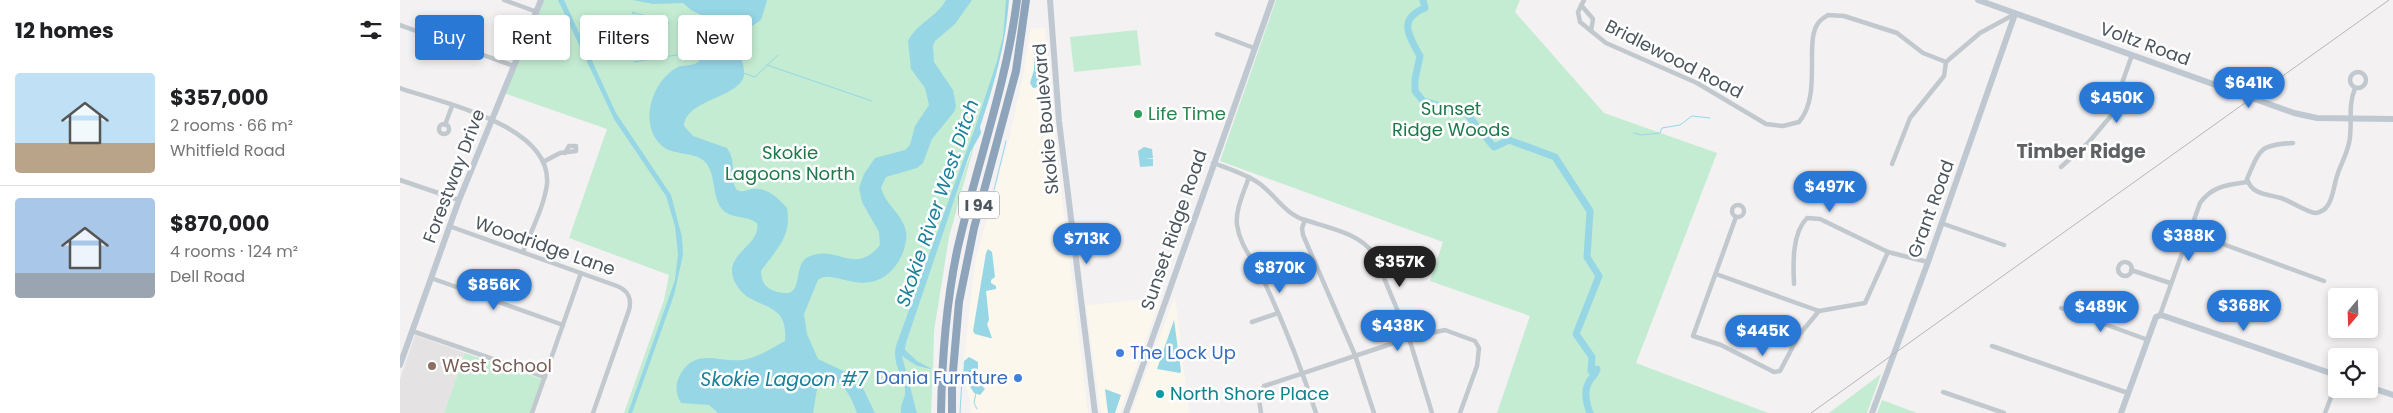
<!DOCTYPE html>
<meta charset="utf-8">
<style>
:root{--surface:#fff;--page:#f2f2f2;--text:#202124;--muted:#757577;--line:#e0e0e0;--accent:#2a78d5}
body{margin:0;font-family:Poppins,sans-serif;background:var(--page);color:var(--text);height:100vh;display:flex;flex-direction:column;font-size:19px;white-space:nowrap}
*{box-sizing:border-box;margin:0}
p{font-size:16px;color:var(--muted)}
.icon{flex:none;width:28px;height:28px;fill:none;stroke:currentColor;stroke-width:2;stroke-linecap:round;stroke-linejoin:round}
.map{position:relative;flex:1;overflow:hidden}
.side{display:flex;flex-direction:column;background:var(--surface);width:400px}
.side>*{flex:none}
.banner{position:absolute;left:15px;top:15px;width:475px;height:45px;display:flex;gap:10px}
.needle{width:32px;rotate:199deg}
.fabs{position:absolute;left:1928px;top:288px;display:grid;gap:10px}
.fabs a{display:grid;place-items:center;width:50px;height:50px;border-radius:5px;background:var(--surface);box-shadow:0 2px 8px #0003;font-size:25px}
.price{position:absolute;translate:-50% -42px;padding:0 11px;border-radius:18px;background:var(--accent);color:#fff;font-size:16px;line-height:32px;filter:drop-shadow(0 1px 2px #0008)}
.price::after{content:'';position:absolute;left:50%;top:30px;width:15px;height:11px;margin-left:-8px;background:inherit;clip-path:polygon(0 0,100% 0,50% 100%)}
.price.active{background:#222;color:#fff}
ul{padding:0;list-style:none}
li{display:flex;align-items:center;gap:15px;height:125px;padding:0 15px}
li+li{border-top:1px solid var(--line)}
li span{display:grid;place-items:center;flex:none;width:140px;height:100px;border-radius:5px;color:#555}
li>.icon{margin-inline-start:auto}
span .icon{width:60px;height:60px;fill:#fffc;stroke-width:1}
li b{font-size:21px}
h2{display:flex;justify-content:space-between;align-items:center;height:60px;padding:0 15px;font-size:21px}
.chip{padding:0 18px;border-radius:5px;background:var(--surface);box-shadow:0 2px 8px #0003;font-size:18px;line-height:45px}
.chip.active{background:var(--accent);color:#fff}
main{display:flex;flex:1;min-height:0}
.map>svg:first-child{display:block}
.commercial{fill:#fbf7ed}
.education{fill:#e4e2e2}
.green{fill:#c4ecd3}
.water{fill:#96d6e5}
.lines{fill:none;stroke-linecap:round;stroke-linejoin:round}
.stream{stroke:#96d6e5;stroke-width:1}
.river{stroke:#96d6e5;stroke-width:7}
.street{stroke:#c1c8ce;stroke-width:4.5}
.secondary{stroke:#bfc8d1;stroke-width:6}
.highway{stroke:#8ea4bb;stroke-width:8}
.rail{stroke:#b4b7bb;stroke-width:1}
.leisure-dot{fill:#2e9e5b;stroke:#fff;stroke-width:2}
.shop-dot{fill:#3f7fe0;stroke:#fff;stroke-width:2}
.education-dot{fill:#8d6e63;stroke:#fff;stroke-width:2}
.culture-dot{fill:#0f9aa8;stroke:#fff;stroke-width:2}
.labels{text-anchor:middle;stroke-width:5;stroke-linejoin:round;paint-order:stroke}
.shield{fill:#fff;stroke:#81888e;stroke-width:1}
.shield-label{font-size:16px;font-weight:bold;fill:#4b555d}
.street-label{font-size:18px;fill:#4b555d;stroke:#fff}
.park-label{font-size:18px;fill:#20794b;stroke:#fff}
.leisure-label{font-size:18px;fill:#27864d;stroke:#fff;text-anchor:start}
.shop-label{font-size:18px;fill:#366cbe;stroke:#fff;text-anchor:start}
.education-label{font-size:18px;fill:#785e54;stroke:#fff;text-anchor:start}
.culture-label{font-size:18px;fill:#0d838f;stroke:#fff;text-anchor:start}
.neighbourhood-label{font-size:19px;font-weight:bold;fill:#5e6265;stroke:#fff}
.water-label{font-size:19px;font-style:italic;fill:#1a819a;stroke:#fff}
</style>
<main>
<section class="side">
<h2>12 homes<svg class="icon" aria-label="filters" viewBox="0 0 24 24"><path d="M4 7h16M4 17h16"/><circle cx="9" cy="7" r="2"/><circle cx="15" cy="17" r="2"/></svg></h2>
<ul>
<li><span style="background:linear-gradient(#bfe0f5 70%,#b9a48a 0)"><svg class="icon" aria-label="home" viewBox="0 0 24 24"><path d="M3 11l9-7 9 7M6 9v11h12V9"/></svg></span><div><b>$357,000</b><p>2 rooms · 66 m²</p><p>Whitfield Road</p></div></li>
<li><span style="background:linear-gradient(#a9c7e8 75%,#9aa5b1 0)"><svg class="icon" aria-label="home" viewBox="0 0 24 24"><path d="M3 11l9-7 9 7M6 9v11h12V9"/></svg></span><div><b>$870,000</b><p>4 rooms · 124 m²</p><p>Dell Road</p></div></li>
</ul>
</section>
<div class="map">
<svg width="1993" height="413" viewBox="0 0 1993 413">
<rect width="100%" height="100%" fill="#f3f1f1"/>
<g class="commercial">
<polygon points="645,28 653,123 688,413 571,413 570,399 562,375 575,262 610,136 624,71 630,29"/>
<polygon points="775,296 789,413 731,413"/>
<polygon points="761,298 720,413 701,413 686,305"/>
</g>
<polygon class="education" points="15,335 65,353 44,413 0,413 0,379"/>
<g class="green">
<polygon points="143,0 607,0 602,44 593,78 499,347 509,413 224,413 264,300 269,275 169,238 207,129 104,93 136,22"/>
<polygon points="876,0 1120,0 1115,12 1204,113 1317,153 1236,363 1368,413 1097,413 1130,316 1030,281 1043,242 820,161"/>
<polygon points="737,30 741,65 674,72 670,37"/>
<path d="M576 139 549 237 534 331 533 369C522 364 513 360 505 351L506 343 540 239Z"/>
<polygon points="65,353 142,379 130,413 44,413"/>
<polygon points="503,355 517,366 533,370 531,413 517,413 502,358"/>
<polygon points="1481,374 1467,413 1429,413"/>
<polygon points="1482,400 1517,413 1477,413"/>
</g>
<g class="water">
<polygon points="158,0 164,0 216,113 271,195 282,237 283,255 274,295 232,413 228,413 275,280 278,254 275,226 266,196 214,119"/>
<polygon points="233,0 367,0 367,1 361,20 337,36 316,29 309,19 291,10 283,3 253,4"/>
<path d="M546 0H572L555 24 535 41 533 46 534 62 553 90 556 106 554 112 532 139 523 163 517 168 486 177 481 187C485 207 510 218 506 241 504 252 500 261 493 269 464 300 433 267 418 280L404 314 407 334 418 359 454 376 461 384 475 413H457C451 396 442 376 420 379L418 383 413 413H318L309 405 281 403C276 394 275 386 279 377 294 346 319 363 342 360 357 358 372 348 385 341 389 297 351 312 336 284 319 254 362 247 357 223 346 215 330 219 322 209 311 196 317 171 303 160 291 151 271 156 260 144 239 123 252 82 276 68 282 64 292 67 298 62 302 59 301 52 302 48 304 42 308 37 312 32L336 40C338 49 343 61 344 70 348 98 286 97 284 126L293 136 327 148C339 166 327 177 337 190 342 193 346 190 352 189 367 187 378 198 387 208 392 238 376 249 361 271 361 288 373 293 389 293 402 289 394 264 408 257 437 243 454 277 480 245L479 232 462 202 459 188 464 174 475 158 505 150 510 145 515 126 529 105 525 88 511 69 508 41C518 22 536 18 546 0Z"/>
<path d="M606 0H609C606 44 594 85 580 127L581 133 570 153 506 343 505 350 517 361 534 370 517 366 502 356 517 413H501C500 404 504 401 505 394 507 379 491 367 496 346L575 128 597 61 603 36Z"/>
<path d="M640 46C644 51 642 81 639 87L633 88 630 83 634 70V52Z"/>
<polygon points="744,147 752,149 753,158 745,159 753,159 753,166 740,167 738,151"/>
<polygon points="588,249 592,252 595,277 591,280 591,283 596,286 596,289 586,291 589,320 587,324 592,338 590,338 575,334 573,331 586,253"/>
<polygon points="774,320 781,371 780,373 757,369"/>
<polygon points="569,357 578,362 578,368 574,377 585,389 580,395 574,393 563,375 564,361"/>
<polygon points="705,389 721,395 715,413 708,413"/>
</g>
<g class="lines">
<g class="stream">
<polyline points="266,57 232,12 269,23"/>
<polyline points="234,62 301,51"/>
<polyline points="367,65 472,101"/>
<polyline points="343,73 355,77 378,55"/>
<polyline points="1234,133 1241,135 1260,133 1262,128 1280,125 1292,116 1310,118"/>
<polyline points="594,190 606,141"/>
<polyline points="560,377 562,378 560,413"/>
<polyline points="576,393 574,403 577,409"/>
</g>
<path class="river" d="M1023 0 1025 8C997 19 1009 36 1020 56L1015 79V91L1023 101 1066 113 1094 147 1109 140 1155 157 1190 211 1187 257 1199 276 1176 334 1192 357 1191 371 1197 369C1196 374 1193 376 1190 380 1183 391 1186 402 1190 413"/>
<g class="street">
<polyline points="104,0 137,12"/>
<path d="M1184 0 1178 12 1180 22 1206 43 1297 83 1366 124 1383 126 1399 122C1423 94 1403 40 1419 22 1421 19 1425 17 1428 15L1444 16 1497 33 1523 53 1546 62 1580 33 1615 14"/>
<polyline points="1181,5 1193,19 1191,31"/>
<polyline points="0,25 114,66"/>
<polyline points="817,34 854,48"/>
<circle cx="1958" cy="80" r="8"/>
<path d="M0 88C42 103 152 125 147 184 144 207 131 231 123 252"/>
<circle cx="44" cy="129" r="5"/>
<polyline points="45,125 52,106"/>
<path d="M1893 143C1859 145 1860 149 1847 179 1852 195 1867 194 1881 198 1891 201 1907 213 1916 213 1921 212 1925 210 1928 205 1933 198 1934 185 1937 176 1941 163 1949 151 1950 137 1952 118 1948 107 1955 88"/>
<polyline points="143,162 160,153 176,151 176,146 169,146 165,153"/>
<path d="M813 163C829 169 846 174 860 184 876 196 885 214 905 220L902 228 903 235 955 355 974 413"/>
<polyline points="1492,164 1510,118 1544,76 1546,62"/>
<polyline points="1661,167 1688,143 1710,117 1732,55"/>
<path d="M849 177C844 192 835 210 837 225 840 246 853 259 862 277 883 321 901 367 916 413"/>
<polyline points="0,180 59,200"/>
<circle cx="1338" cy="211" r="6"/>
<polyline points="1336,217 1293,336 1321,345 1374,372 1380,371 1399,335 1419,311 1465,303 1488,252"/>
<path d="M905 220C929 228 959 233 974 254L1009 338 1032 413"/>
<polyline points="1541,223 1604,245"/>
<path d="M49 226 217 286C228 290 232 299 229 310L193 413"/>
<polyline points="1790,232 1924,281"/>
<circle cx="1725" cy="269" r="7"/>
<polyline points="980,264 1002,255"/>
<polyline points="1731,270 1770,283"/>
<polyline points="1316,274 1419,311"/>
<polyline points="31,278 163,325"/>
<path d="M1394 284C1393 264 1392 233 1407 218L1420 219 1488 252 1528 262"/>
<polyline points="1661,308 1748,340"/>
<path d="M1760 315 1800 203C1812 186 1827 185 1848 182"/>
<polyline points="852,322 878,313"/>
<polyline points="12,331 145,377"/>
<polyline points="1592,346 1728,393"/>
<polyline points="1543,392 1604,413"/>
<polyline points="132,413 181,273"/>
<polyline points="861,413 859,399 864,386 1009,338 1045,330 1075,341 1079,348 1077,366 1060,413"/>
<polyline points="1925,413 1936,384"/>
</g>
<g class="secondary">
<polyline points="650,0 659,121 695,413"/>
<polyline points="1578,0 1894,113 1917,118 1993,119"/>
<polyline points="0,365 59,200 141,0"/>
<polyline points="1969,387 1993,395"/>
<polyline points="726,413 872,0"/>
<polyline points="1472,413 1528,262 1615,14"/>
<polyline points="1721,413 1756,317 1761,315 1936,375"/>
</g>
<g class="highway">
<path d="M541 413C542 359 546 304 557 251 576 166 606 87 617 0"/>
<polyline points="552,413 552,383 559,302 574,228 616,71 626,0"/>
</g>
<polyline class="rail" points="1411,413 1989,0"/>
</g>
<circle class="leisure-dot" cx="738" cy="114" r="5"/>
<g class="shop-dot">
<circle cx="720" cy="353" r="5"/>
<circle cx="618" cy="378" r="5"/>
</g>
<circle class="education-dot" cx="32" cy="366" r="5"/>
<circle class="culture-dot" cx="760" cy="394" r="5"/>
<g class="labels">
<rect class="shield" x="559" y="191.5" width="40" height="27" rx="4"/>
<g class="shield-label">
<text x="579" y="211">I 94</text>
</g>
<g class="street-label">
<text transform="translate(1745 44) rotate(20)" y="6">Voltz Road</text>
<text transform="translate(1274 59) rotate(27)" y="6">Bridlewood Road</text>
<text transform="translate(646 119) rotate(-95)" y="6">Skokie Boulevard</text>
<text transform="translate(54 176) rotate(-69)" y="6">Forestway Drive</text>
<text transform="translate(1531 209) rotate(-70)" y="6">Grant Road</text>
<text transform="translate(774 230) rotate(-71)" y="6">Sunset Ridge Road</text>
<text transform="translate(145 246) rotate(19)" y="6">Woodridge Lane</text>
</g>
<g class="park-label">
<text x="1051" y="115">Sunset<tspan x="1051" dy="21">Ridge Woods</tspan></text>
<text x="390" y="159">Skokie<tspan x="390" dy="21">Lagoons North</tspan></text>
</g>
<g class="leisure-label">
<text x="748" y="120">Life Time</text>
</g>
<g class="shop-label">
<text x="730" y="359">The Lock Up</text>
<text x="608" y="384" text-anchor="end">Dania Furnture</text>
</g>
<g class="education-label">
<text x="42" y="372">West School</text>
</g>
<g class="culture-label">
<text x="770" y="400">North Shore Place</text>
</g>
<g class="neighbourhood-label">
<text x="1681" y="158">Timber Ridge</text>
</g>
<g class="water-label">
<text transform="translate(537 203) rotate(-71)" y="7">Skokie River West Ditch</text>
<text x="384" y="386">Skokie Lagoon #7</text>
</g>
</g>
</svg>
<div class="fabs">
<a><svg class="needle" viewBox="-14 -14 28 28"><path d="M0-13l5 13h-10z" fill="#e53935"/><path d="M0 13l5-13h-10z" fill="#757577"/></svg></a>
<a><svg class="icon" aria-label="locate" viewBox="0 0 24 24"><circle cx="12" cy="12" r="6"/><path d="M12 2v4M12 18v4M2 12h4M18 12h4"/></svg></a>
</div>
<b class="price" style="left:1849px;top:109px">$641K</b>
<b class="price" style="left:1717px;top:124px">$450K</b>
<b class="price" style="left:1430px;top:213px">$497K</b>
<b class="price" style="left:1789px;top:262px">$388K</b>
<b class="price" style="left:687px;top:265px">$713K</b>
<b class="price active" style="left:1000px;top:288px">$357K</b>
<b class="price" style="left:880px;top:294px">$870K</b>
<b class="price" style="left:94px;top:311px">$856K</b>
<b class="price" style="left:1844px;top:332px">$368K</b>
<b class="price" style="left:1701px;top:333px">$489K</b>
<b class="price" style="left:998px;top:352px">$438K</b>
<b class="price" style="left:1363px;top:357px">$445K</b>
<div class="banner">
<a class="chip active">Buy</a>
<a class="chip">Rent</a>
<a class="chip">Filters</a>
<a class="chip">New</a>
</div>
</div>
</main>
